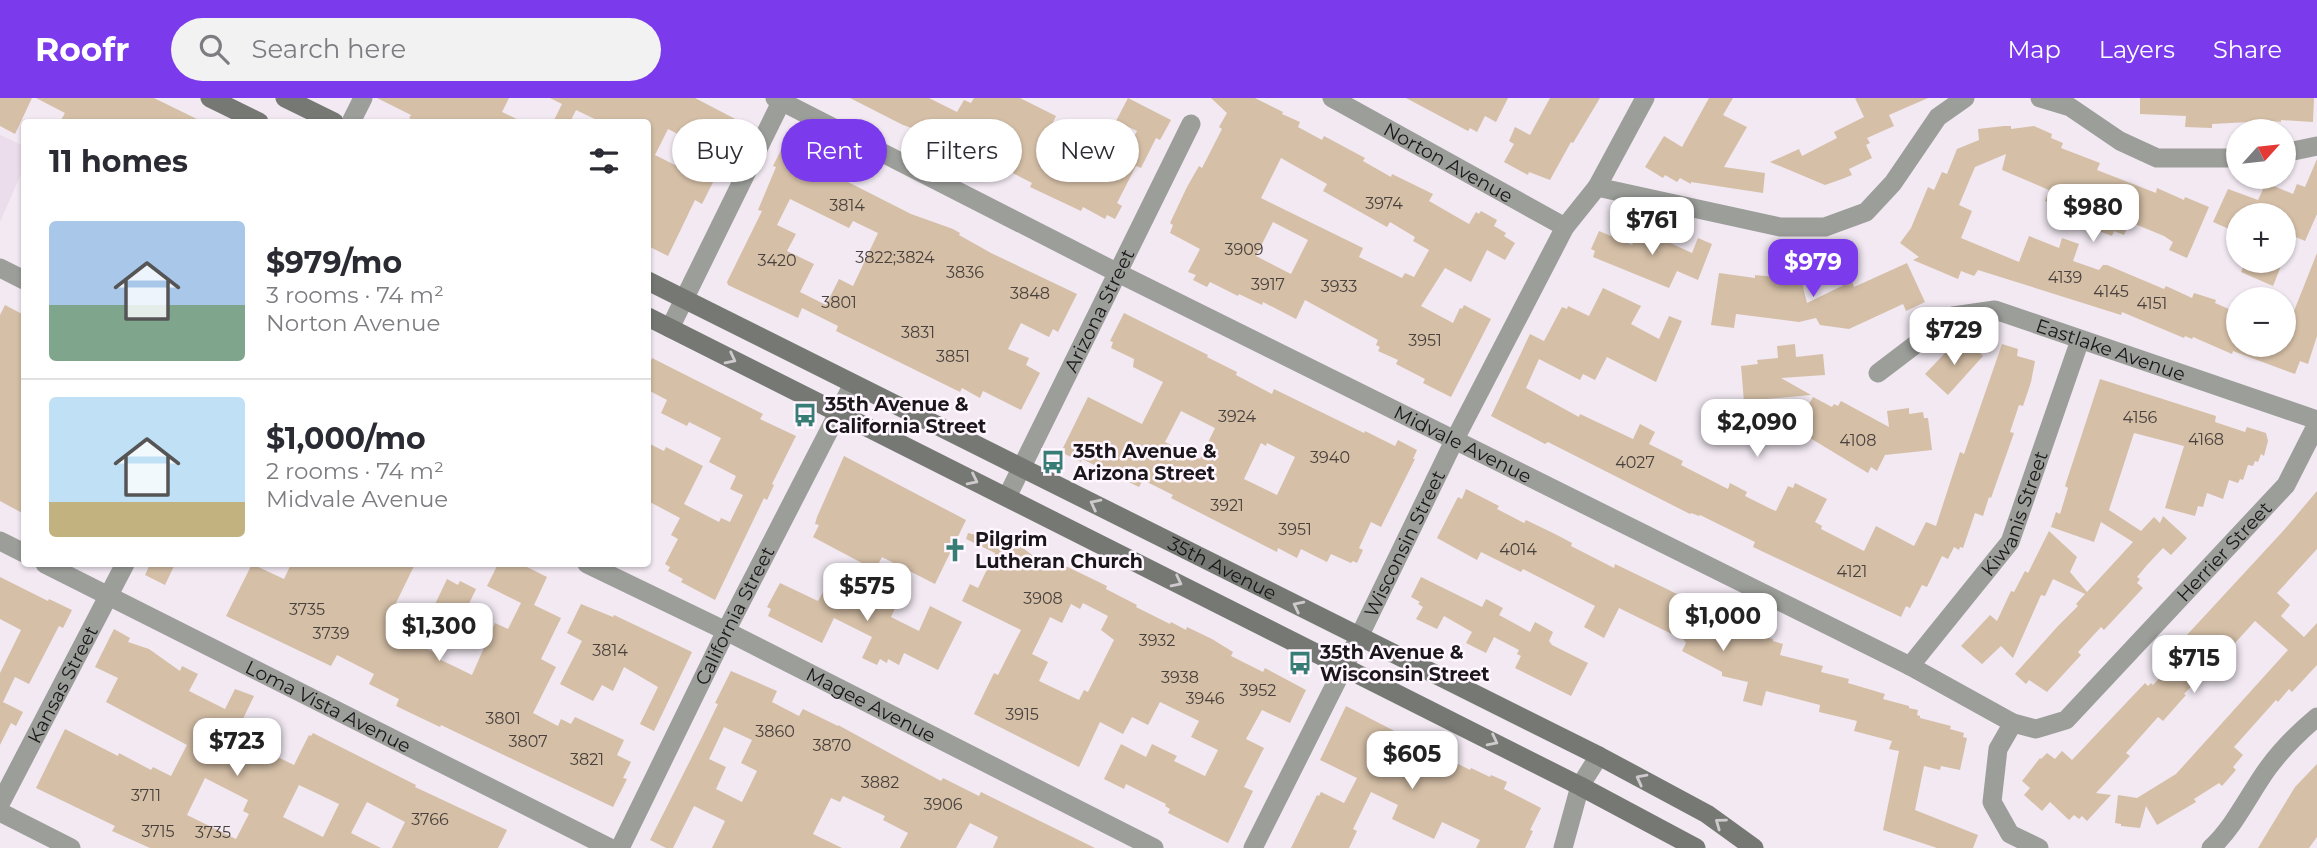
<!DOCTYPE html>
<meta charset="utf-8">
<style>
:root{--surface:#fff;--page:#f2f2f3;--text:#2b2b33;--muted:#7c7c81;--line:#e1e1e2;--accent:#7c3aed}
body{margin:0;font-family:Montserrat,sans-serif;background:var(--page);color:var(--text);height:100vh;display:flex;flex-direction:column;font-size:26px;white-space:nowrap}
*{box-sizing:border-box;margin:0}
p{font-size:23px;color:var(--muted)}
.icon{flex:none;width:38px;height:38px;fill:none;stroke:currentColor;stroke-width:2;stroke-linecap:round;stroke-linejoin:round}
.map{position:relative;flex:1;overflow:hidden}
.panel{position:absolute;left:21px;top:21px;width:630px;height:448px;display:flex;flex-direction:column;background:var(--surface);border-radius:7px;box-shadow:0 2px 5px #0004}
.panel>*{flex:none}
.top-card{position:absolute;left:672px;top:21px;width:665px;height:63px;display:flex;gap:14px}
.needle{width:46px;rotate:63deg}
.tools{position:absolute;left:2226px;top:21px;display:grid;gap:14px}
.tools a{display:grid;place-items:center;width:70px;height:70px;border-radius:50%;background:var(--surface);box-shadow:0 2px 5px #0004;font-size:35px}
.price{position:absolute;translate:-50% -60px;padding:0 16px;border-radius:14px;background:#fff;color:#222;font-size:23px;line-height:46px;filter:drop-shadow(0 2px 4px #0008)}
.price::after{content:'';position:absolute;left:50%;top:42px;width:21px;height:16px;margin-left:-10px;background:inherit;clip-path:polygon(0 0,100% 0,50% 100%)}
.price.selected{background:var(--accent);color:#fff}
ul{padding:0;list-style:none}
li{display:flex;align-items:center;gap:21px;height:175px;padding:0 28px}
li+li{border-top:2px solid var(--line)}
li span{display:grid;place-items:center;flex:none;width:196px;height:140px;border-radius:7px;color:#555}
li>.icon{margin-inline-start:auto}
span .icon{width:84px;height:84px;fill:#fffc;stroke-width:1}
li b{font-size:30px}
h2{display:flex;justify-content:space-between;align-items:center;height:84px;padding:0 28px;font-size:30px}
.chip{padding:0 24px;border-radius:32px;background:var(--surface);box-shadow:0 2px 5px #0004;font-size:24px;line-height:63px}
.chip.selected{background:var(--accent);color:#fff}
header{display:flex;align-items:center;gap:42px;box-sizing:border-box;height:98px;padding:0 35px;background:var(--accent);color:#fff}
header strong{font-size:33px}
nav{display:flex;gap:38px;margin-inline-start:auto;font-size:24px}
.search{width:490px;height:63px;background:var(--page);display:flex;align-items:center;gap:18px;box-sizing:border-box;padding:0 24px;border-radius:38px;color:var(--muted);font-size:26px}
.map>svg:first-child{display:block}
.built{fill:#ecddec}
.building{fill:#d5bfa7;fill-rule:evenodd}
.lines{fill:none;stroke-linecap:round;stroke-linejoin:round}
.minor{stroke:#9c9e9a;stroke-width:19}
.secondary{stroke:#767973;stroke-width:19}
.oneway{stroke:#cfcace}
.labels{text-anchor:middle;stroke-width:5;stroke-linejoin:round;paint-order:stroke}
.number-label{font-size:16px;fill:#49413d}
.street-label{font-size:19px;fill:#1a171a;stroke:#fff6ff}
.poi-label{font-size:19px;font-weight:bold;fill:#1a171a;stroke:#fff6ff;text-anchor:start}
</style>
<header>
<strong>Roofr</strong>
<div class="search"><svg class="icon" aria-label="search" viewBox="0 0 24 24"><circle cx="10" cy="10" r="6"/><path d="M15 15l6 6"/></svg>Search here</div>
<nav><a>Map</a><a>Layers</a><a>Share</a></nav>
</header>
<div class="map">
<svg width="2317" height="750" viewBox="0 0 2317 750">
<rect width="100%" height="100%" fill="#f2e9f2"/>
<polygon class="built" points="0,37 24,48 24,69 0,124"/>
<g class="building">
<polygon points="0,0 32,0 15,36 0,28"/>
<polygon points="36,0 154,0 203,24 60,24 65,15"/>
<polygon points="377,0 509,0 502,14 523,24 418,24 409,20 411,17"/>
<path d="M550 0H695L743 25 702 106 695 102 668 158 648 148V24H601L576 12 570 24H553L562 6ZM668 31 699 47 687 73 655 57Z"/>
<polygon points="850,0 929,0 957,14 964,2 971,5 974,0 1020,0 1056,18 1045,41 1079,58 1083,50 1119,68 1137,33 1116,23 1128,0 1171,22 1160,42 1156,40 1141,70 1136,68 1117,105 1122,108 1115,121 1107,117 1105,121 1083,109 1081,113 1030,89 1032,85 999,68 1009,48 975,31 964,53 934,38 903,27"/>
<path d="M1211 0H1255L1283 14 1282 16 1300 24 1298 29 1322 42 1324 38 1365 60 1363 63 1391 79 1392 76 1433 96 1429 103 1469 126 1476 114 1479 116 1481 113 1497 122 1494 128 1506 135 1504 138 1515 145 1505 162 1487 152 1471 184 1445 170 1421 208 1453 225 1460 210 1462 211 1464 207 1491 221 1451 299 1423 285 1425 281 1396 266 1398 262 1378 253 1380 249 1376 247 1378 242 1305 202 1296 221 1263 204 1262 207 1239 196 1238 198 1210 184 1207 189 1193 182 1196 177 1188 174 1200 151 1170 135 1173 127 1170 125 1187 89 1199 68 1202 70 1222 31 1219 29 1227 15ZM1281 60 1327 86 1323 93 1387 129 1390 124 1415 139 1413 143 1429 152 1414 179 1405 175 1402 180 1359 159 1363 150 1261 100ZM1273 124 1308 142 1291 176 1256 158Z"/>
<polygon points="1406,0 1508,0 1496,24 1485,18 1477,34 1470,30 1468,33"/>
<polygon points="1550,0 1600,0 1573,45 1571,44 1550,82 1529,74 1528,77 1504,64 1514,46 1509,43 1515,29 1530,37"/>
<polygon points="1709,0 1733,0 1723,17 1747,29 1724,69 1765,75 1763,95 1691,84 1691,86 1680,80 1677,84 1665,77 1663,80 1645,69 1664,38 1682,49"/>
<polygon points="1855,0 1928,0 1889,17 1894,28 1867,40 1870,45 1866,47 1872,60 1849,71 1852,77 1842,81 1825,87 1770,64 1799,51 1802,58 1837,40 1834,34 1864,19"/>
<polygon points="2140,0 2314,0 2313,24 2281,22 2281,24 2272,23 2272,26 2250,24 2212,26 2212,30 2185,29 2186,18 2140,16"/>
<polygon points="2004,28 2011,28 2011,31 2034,28 2052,36 2051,40 2063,45 2061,50 2100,65 2097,72 2156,95 2157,90 2184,102 2185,99 2209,109 2187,160 2169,152 2173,144 2164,138 2130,124 2124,137 2114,133 2112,138 2081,126 2084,119 2045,103 2049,92 2002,72 2006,56 1975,69 1959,107 1972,113 1961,140 2019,164 2029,138 2059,150 2062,140 2079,146 2073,163 2099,172 2103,167 2107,167 2164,191 2166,188 2192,200 2194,195 2216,202 2215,205 2238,215 2238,247 2284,247 2284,225 2290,211 2294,213 2317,155 2317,238 2308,266 2300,263 2295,276 2233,253 2232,256 2193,239 2192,241 2185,238 2184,240 2122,214 2121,217 1978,172 1974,178 1961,173 1958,181 1913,162 1919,159 1900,145 1911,130 1928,89 1934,92 1942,74 1947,76 1957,51 1979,42 1978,31"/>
<path d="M784 46 842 75 840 80 911 116 953 131 960 135 959 137 991 155 1077 196 1058 234 1053 231 1049 239 1021 225 1008 251 1029 260 1026 267 1040 275 1021 312 983 293 980 300 962 290 960 294 836 233 838 228 802 210 798 220 728 187 727 184 762 113 758 112 776 69 773 68ZM790 101 849 130 853 123 878 135 853 188 839 181 826 207 800 194 814 166 787 153 796 136 777 127Z"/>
<polygon points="2317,61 2317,116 2305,143 2284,134 2284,117 2238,117 2238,135 2213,124 2228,91 2258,102 2264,89 2267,90 2269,86 2293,96 2297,86 2305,89"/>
<polygon points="1599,133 1632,147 1638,136 1650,142 1653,137 1692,155 1698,140 1712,146 1698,182 1677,173 1669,190 1593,159 1595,153 1591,151"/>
<polygon points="2246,163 2283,163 2273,188 2241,174"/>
<polygon points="1907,165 1925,204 1906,213 1903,206 1849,231 1820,227 1816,220 1799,224 1736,216 1734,230 1711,227 1719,175 1755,180 1755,177 1776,179 1799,173 1807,205 1852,183 1854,189"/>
<polygon points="1603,190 1641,208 1631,226 1659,241 1669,218 1682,223 1656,284 1607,259 1595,282 1583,276 1580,282 1539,261 1526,290 1579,319 1580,316 1633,341 1640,326 1655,334 1649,346 1683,363 1681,367 1728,391 1730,385 1747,394 1745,398 1771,411 1776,413 1788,388 1793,390 1795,385 1827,401 1815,424 1822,428 1821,431 1864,453 1876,428 1914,448 1926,424 1936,428 1960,354 1964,356 2002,246 2018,251 2017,258 2035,263 2031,284 2023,308 2019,307 2010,334 2014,335 1991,400 1989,399 1983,418 1975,415 1963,450 1960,449 1959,452 1954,449 1948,461 1942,458 1927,489 1922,487 1910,510 1906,508 1901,519 1753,449 1755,444 1700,417 1699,418 1691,415 1690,416 1548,344 1545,346 1491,318 1530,236 1544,243 1562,209 1567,211 1568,208 1589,218"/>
<polygon points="5,207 24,217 24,416 0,403 0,217"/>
<path d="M1124 215 1208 257 1207 259 1237 274 1236 277 1272 296 1274 291 1364 335 1365 333 1395 348 1398 342 1417 352 1413 361H1415L1381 429 1371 424 1359 450 1363 452 1357 465 1353 463 1351 465 1331 456 1327 464 1301 451 1297 460 1278 450 1277 454 1171 400 1173 397 1143 382 1139 389 1082 361 1081 364 1061 354 1088 299 1142 326 1163 284 1133 269 1134 261 1111 250 1113 244 1110 243ZM1181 313 1215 330 1200 361 1165 344ZM1261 345 1266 348 1267 345 1295 359 1277 397 1244 381Z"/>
<polygon points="1966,241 1983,258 1948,297 1925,276 1946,254 1949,256"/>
<polygon points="1795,246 1796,259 1823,256 1825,277 1781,280 1811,297 1766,301 1767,314 1745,316 1741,268 1758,266 1757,262 1778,260 1777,248"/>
<polygon points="652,260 763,316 760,321 796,338 772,386 774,387 767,402 764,400 715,502 681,484 683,481 668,473 670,469 665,466 678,441 671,437 680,420 648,403 648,345 664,353 666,349 703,368 684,406 719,424 721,420 730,424 743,397 730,391 736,378 709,364 721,340 689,324 687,328 661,315 667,302 648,292 648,270"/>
<polygon points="2100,281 2216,318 2215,324 2245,334 2247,329 2266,335 2268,343 2264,358 2261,356 2258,364 2255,363 2253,368 2248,367 2243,382 2240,381 2238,385 2229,382 2223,401 2207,395 2203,409 2198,408 2195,418 2165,410 2184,348 2134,335 2109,412 2141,433 2154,419 2160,425 2163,418 2187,440 2171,457 2163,450 2147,467 2137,479 2140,481 2137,485 2143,490 2104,532 2101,529 2078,554 2081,557 2047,594 2029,582 2026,586 2015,576 2058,528 2078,508 2076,506 2085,496 2053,481 2045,498 2041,497 2013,560 2001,548 1982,566 1961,548 1990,517 1997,523 2011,493 2014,494 2025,473 2028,475 2049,433 2077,459 2070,474 2087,494 2133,444 2101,424 2094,444 2051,429 2056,414 2060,416 2068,390 2065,388"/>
<polygon points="1813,299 1832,309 1834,306 1838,308 1841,303 1889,329 1887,313 1909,310 1909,316 1923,314 1924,320 1928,320 1932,352 1885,357 1877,373 1871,369 1868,375 1805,337 1808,332 1800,328 1800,322"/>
<polygon points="844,358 966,422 935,486 882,459 875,472 813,439 819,427 815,426 817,419"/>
<polygon points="1466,391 1499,408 1497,411 1524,425 1526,422 1557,437 1572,445 1571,448 1614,470 1615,466 1669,492 1720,519 1719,521 1750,528 1748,536 1773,541 1773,543 1783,546 1780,557 1823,568 1821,574 1849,581 1848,585 1885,596 1883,601 1909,608 1909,610 1918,612 1917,617 1920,618 1920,620 1951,628 1950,631 1964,635 1963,639 1967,640 1960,672 1941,668 1940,672 1924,668 1915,712 1978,737 1973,750 1937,750 1883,732 1899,653 1889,651 1892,643 1854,633 1857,623 1819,614 1820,607 1766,593 1762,608 1743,603 1748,584 1722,578 1722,574 1682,553 1686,545 1684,542 1619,510 1604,540 1584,529 1595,508 1523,471 1521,474 1481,454 1477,462 1437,440 1458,399 1462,401"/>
<polygon points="2317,393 2317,451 2277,495 2290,507 2281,518 2304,539 2317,525 2317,567 2292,594 2289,591 2278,604 2276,602 2234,649 2243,657 2233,669 2236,672 2222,688 2219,685 2194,701 2196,704 2157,727 2146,708 2140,730 2121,728 2121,726 2115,725 2118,697 2137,700 2176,676 2288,552 2255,523 2206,577 2204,575 2184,596 2186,597 2163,623 2158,619 2126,655 2130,658 2096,695 2111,697 2087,723 2082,718 2079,721 2074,717 2069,722 2050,704 2042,713 2024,697 2030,690 2022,683 2040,660 2041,661 2047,655 2055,661 2062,653 2072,662 2145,585 2148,588 2151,585 2153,587 2181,557 2174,551 2284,432"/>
<path d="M968 435 1019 447 1044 466 1047 459 1107 488 1106 491 1137 507 1136 509 1170 526 1171 524 1186 532 1187 529 1212 541 1233 554 1231 558 1263 574 1265 570 1306 592 1290 625 1262 612 1246 641 1264 650 1244 689 1253 693 1228 745 1168 715 1170 711 1165 708 1166 706 1126 686 1124 691 1104 681 1121 646 1146 659 1152 646 1177 658 1174 663 1205 678 1218 652 1191 639 1199 623 1160 604 1148 627 1132 619 1123 636 1100 624 1079 669 974 616 994 575 998 577 1021 532 962 503 970 486 978 490 995 455 966 441ZM1083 505 1108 518 1101 532 1114 542 1088 594 1084 592 1079 602 1039 583 1048 564 1032 556 1050 519 1062 525 1071 506 1080 511Z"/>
<polygon points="150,466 175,466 165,487 145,477"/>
<polygon points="252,466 284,481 291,466 415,466 396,505 421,518 409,542 441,558 439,561 472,577 495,525 508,531 521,505 487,488 498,466 521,466 547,479 534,507 561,520 541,561 556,569 533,615 558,628 561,621 571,626 575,619 624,642 617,657 631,664 623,680 627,681 613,709 441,627 440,629 396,608 399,601 369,586 374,576 337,557 331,568 226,518"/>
<polygon points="0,479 48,503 49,501 72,512 63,530 59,528 29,586 15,579 3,604 23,614 16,628 11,625 0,647 0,575 21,532 0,521"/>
<polygon points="1421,479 1482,509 1486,501 1503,510 1499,517 1530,534 1535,524 1553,534 1549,543 1552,547 1588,565 1571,598 1515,570 1521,558 1517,556 1519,552 1494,539 1486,555 1466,545 1472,534 1444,518 1437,531 1416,521 1423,509 1418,506 1420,504 1411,499"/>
<polygon points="857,480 894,500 892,504 897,506 891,519 919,533 930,508 962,524 938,572 904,555 899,567 888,561 887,565 880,561 877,567 862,560 872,539 834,520 822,545 768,518 771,511 767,509 780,485 818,503 826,489 848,500"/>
<polygon points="447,481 458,487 460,483 476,491 456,533 429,519"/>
<polygon points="581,506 613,519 614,517 692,554 654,633 640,626 658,589 624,569 613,593 602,587 593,603 560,586 582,543 567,535"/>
<path d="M114 531 130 540 128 544 149 551 180 573 182 568 198 576 189 593 225 611 235 591 254 598 240 627 262 638 260 641 263 643 259 650 294 667 309 637 311 638 313 635 416 687 415 689 507 732 498 750H392L405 724 367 704 351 735 381 750H150L112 733 115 728 36 690 65 631 118 658 119 655 151 672 153 669 171 678 187 647 106 604 118 580 95 569ZM205 680 248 702 243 713 249 716 236 741 187 717ZM299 687 339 706 323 739 283 719Z"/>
<path d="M731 573 777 593 772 604 799 618 803 611 838 628V627L941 683 943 680 979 698 981 694 1095 750H993L998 739 970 725 956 750H900L908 735 883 722 885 718 843 698 840 704 831 700 813 736 842 750H712L725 723 694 708 673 750H666L650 742 703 637 718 606 715 605ZM724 629 752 642 741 665 757 673 742 704 716 691 726 669 709 661Z"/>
<polygon points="1346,608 1470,672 1471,670 1490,679 1491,677 1507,684 1504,691 1541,710 1530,732 1533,733 1525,750 1476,750 1480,742 1442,724 1434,741 1392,721 1398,707 1371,694 1353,731 1357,733 1349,750 1291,750 1317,697 1319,698 1321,694 1344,705 1357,680 1320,662"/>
<polygon points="2317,666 2317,739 2309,750 2258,750 2295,689"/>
</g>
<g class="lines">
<g class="minor">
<path id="s1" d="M775 0 1118 175 1910 568 2013 625 2036 631 2066 622 2286 387 2317 326"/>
<path id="s2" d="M1332 0 1565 129"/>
<polyline points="2040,0 2070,9 2120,43 2157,60 2238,60"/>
<polyline points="351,24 363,0"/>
<polyline points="2284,55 2317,48"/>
<polyline points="1597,89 1780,129 1825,129 1866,114 1893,85 1938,19 1965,0"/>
<polyline points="0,170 24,182"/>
<polyline points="670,230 783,0"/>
<path id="s3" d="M1878 275 1953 218 1995 212 2317 322"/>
<path id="s4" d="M1007 399 1191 26"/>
<polyline points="0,443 24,455"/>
<path id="s5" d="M45 466 610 750"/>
<path id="s6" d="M587 466 726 533 1154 750"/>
<path id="s7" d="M1910 568 2010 444 2080 242"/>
<polyline points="2013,625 1998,651 1992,704 2010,736 2039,750"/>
<path id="s8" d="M0 706 125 466"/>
<polyline points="0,714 71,750"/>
<path id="s9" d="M620 750 726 533 853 286"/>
<path id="s10" d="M1253 750 1359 539 1454 343 1565 129 1597 89 1645 0"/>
<polyline points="1563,750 1580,688 1599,658"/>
<path d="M2211 750C2235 728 2249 696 2268 670 2282 651 2299 634 2317 619"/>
</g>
<g class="secondary">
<polyline points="210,0 259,24"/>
<polyline points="285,0 334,24"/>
<path id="s11" d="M648 183 1599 658 1707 716 1754 750"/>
<polyline points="648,219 1580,688 1696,750"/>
</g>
</g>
<defs><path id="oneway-chevron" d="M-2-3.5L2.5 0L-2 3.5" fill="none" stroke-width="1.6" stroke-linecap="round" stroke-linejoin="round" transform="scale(1.75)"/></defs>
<g class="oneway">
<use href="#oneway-chevron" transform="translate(731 261) rotate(27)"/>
<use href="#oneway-chevron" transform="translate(973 382) rotate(26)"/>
<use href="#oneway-chevron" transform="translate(1095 406) rotate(-153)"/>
<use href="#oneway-chevron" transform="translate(1177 484) rotate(27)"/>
<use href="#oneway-chevron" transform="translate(1298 508) rotate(-153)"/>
<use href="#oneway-chevron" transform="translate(1493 643) rotate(27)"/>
<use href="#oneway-chevron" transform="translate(1641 681) rotate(-152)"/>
<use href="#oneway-chevron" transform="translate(1720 725) rotate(-144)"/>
</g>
<defs>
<g id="bus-bare" transform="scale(1.89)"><path d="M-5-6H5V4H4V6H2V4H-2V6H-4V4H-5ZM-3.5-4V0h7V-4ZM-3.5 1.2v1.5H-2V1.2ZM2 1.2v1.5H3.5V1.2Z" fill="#377d75" stroke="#fff6ff" stroke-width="2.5" paint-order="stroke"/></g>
<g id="church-bare" transform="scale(1.89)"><path d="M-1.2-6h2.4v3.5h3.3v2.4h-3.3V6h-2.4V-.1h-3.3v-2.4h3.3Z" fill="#377d75" stroke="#fff6ff" stroke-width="2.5" paint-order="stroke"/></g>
</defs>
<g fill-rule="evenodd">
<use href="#bus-bare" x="805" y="317"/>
<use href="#bus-bare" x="1053" y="364"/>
<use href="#church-bare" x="955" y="452"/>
<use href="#bus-bare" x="1300" y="565"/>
</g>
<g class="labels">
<g class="number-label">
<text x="1384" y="111">3974</text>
<text x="847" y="113">3814</text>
<text x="1244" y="157">3909</text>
<text x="895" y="165">3822;3824</text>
<text x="777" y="168">3420</text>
<text x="965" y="180">3836</text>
<text x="2065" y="185">4139</text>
<text x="1268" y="192">3917</text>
<text x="1339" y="194">3933</text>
<text x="2111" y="199">4145</text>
<text x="1030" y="201">3848</text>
<text x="839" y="210">3801</text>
<text x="2152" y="211">4151</text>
<text x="918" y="240">3831</text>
<text x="1425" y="248">3951</text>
<text x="953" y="264">3851</text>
<text x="1237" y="324">3924</text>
<text x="2140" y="325">4156</text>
<text x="2206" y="347">4168</text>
<text x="1858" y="348">4108</text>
<text x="1330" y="365">3940</text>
<text x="1635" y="370">4027</text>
<text x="1227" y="413">3921</text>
<text x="1295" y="437">3951</text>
<text x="1518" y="457">4014</text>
<text x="1852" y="479">4121</text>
<text x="1043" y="506">3908</text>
<text x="307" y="517">3735</text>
<text x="331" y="541">3739</text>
<text x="1157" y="548">3932</text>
<text x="610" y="558">3814</text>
<text x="1180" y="585">3938</text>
<text x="1258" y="598">3952</text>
<text x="1205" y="606">3946</text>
<text x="1022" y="622">3915</text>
<text x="503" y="626">3801</text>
<text x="775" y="639">3860</text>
<text x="528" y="649">3807</text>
<text x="832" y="653">3870</text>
<text x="587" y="667">3821</text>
<text x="880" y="690">3882</text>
<text x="146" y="703">3711</text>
<text x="943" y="712">3906</text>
<text x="430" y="727">3766</text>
<text x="158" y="739">3715</text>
<text x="213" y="740">3735</text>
</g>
<g class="street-label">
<text dy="7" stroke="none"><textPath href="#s2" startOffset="133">Norton Avenue</textPath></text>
<text dy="7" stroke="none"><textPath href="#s4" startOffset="208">Arizona Street</textPath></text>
<text dy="7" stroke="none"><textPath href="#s3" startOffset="259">Eastlake Avenue</textPath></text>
<text dy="7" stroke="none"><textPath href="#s1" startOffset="770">Midvale Avenue</textPath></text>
<text dy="7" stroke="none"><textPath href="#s7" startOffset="187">Kiwanis Street</textPath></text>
<text dy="7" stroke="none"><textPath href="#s10" startOffset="340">Wisconsin Street</textPath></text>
<text dy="7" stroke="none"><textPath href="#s1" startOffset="1673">Herrier Street</textPath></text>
<text dy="7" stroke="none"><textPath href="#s11" startOffset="642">35th Avenue</textPath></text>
<text dy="7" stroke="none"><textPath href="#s9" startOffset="259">California Street</textPath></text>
<text dy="7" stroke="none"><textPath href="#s8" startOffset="135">Kansas Street</textPath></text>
<text dy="7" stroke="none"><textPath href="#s6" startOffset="317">Magee Avenue</textPath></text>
<text dy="7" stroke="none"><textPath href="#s5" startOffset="317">Loma Vista Avenue</textPath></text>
</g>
<g class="poi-label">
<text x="825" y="313">35th Avenue &amp;<tspan x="825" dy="22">California Street</tspan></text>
<text x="1073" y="360">35th Avenue &amp;<tspan x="1073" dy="22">Arizona Street</tspan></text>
<text x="975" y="448">Pilgrim<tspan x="975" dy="22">Lutheran Church</tspan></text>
<text x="1320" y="561">35th Avenue &amp;<tspan x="1320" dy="22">Wisconsin Street</tspan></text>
</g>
</g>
</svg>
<div class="tools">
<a><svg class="needle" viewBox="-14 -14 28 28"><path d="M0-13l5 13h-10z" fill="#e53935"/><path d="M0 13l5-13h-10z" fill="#7c7c81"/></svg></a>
<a>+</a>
<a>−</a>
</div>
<b class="price" style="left:2093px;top:146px">$980</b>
<b class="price" style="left:1652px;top:159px">$761</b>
<b class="price selected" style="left:1813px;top:201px">$979</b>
<b class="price" style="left:1954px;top:269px">$729</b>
<b class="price" style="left:1757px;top:361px">$2,090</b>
<b class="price" style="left:867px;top:525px">$575</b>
<b class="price" style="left:1723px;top:555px">$1,000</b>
<b class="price" style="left:439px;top:565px">$1,300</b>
<b class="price" style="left:2194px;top:597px">$715</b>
<b class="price" style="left:237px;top:680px">$723</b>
<b class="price" style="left:1412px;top:693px">$605</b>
<div class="top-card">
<a class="chip">Buy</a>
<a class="chip selected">Rent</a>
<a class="chip">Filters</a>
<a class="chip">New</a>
</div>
<section class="panel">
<h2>11 homes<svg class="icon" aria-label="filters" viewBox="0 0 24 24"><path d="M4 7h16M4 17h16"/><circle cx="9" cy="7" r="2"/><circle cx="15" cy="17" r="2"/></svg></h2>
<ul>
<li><span style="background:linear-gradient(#a9c7e8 60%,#7fa58c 0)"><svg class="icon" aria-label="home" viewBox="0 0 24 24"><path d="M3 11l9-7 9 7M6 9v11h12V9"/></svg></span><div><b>$979/mo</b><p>3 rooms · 74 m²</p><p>Norton Avenue</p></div></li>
<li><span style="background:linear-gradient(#bfe0f5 75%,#c2b280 0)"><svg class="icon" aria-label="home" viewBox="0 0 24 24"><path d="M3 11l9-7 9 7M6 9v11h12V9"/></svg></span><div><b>$1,000/mo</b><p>2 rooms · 74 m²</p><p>Midvale Avenue</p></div></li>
</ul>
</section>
</div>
